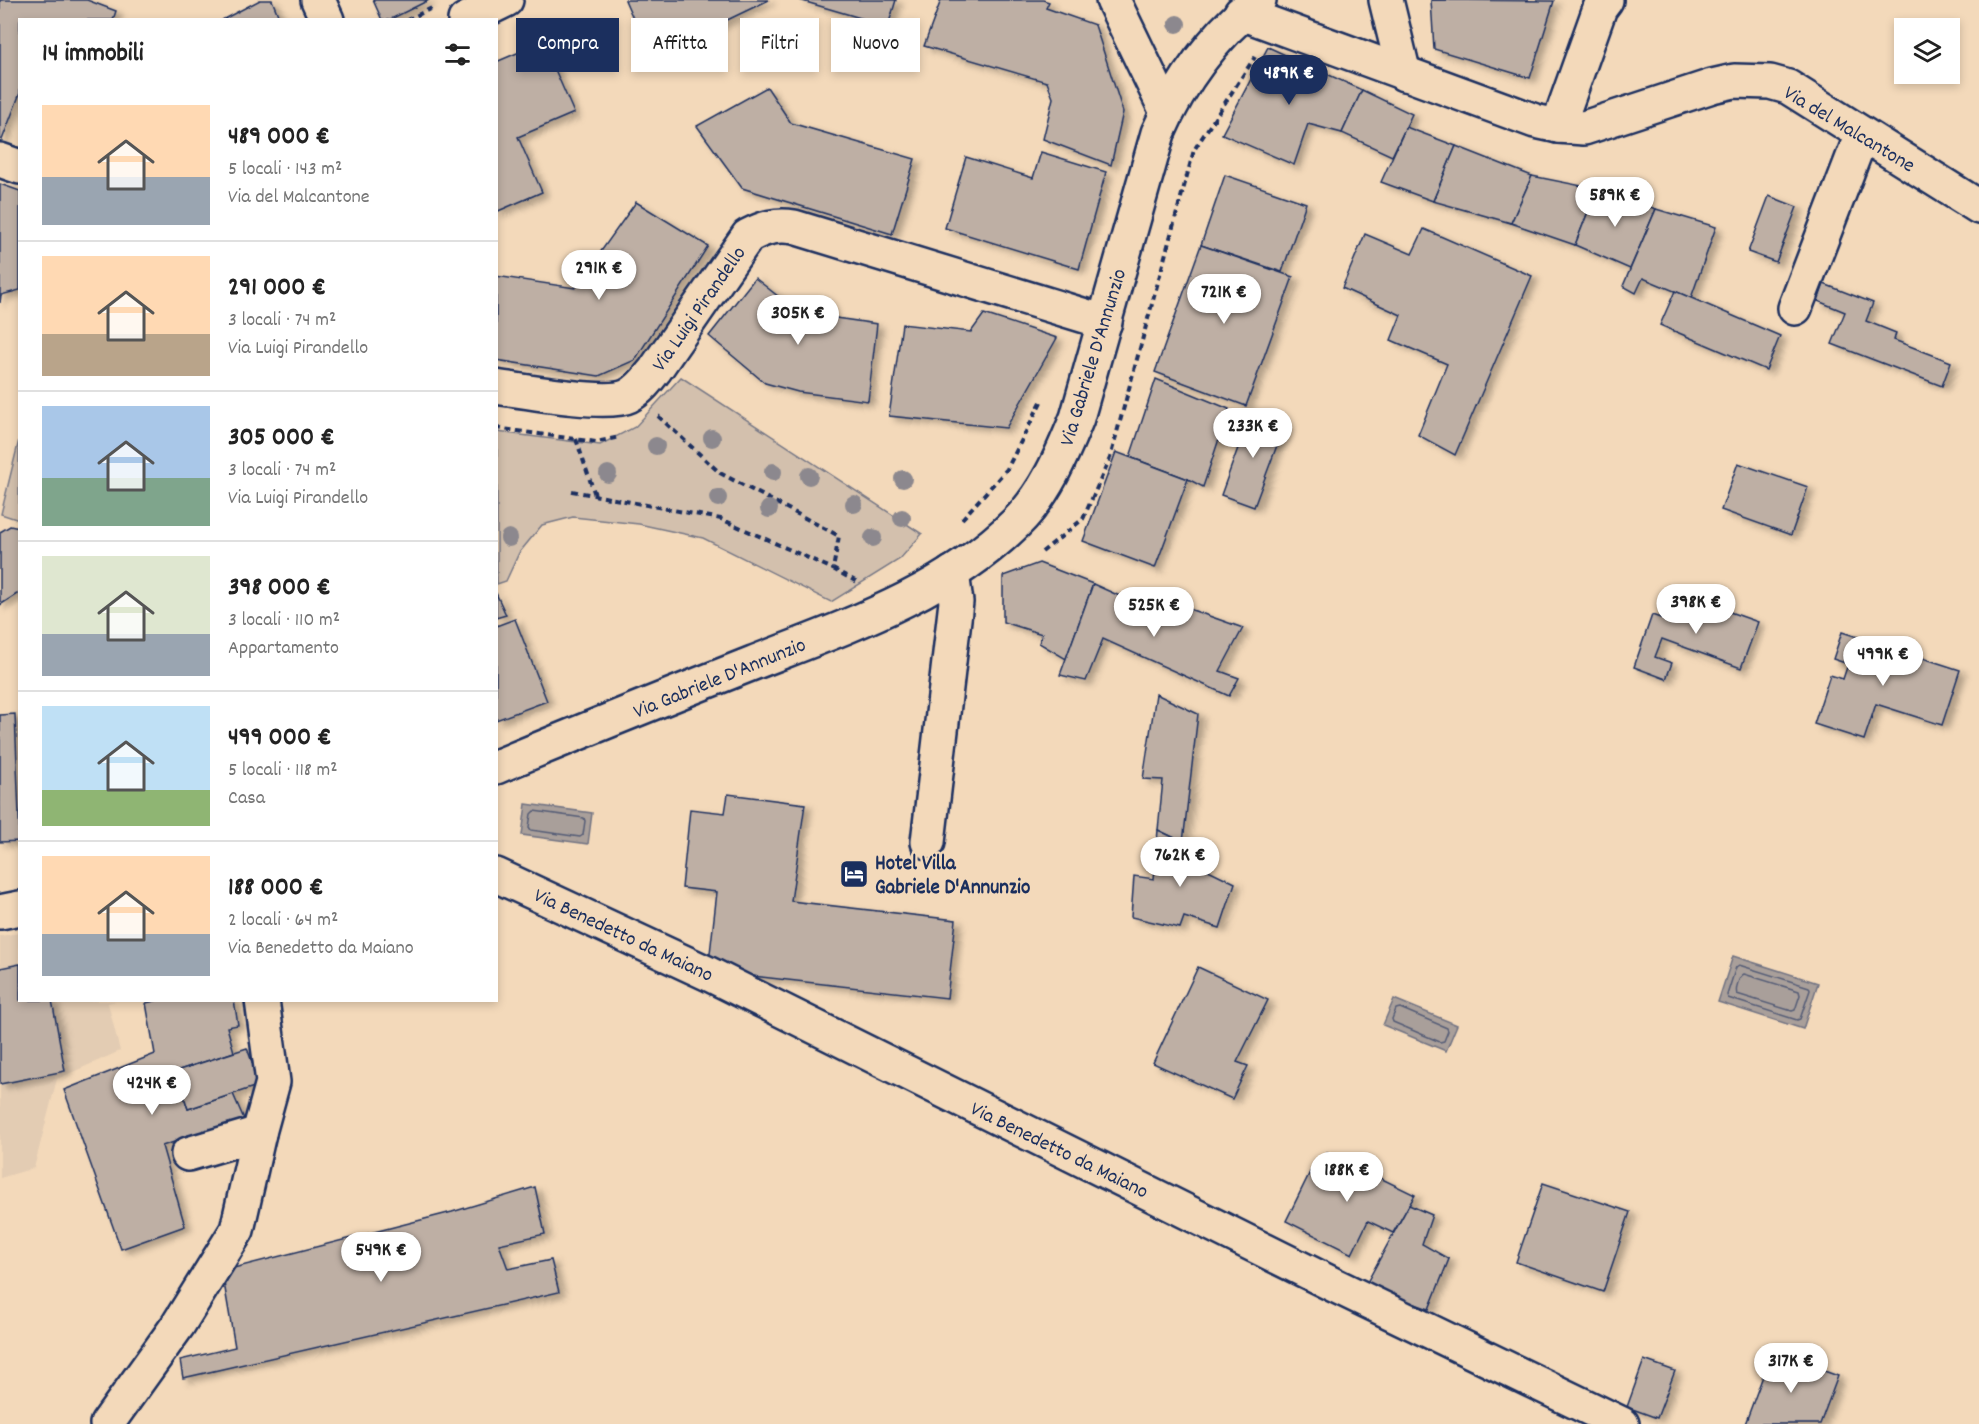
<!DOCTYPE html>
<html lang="it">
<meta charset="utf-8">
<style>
:root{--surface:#fff;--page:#f2f2f2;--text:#222;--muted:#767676;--line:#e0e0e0;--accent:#1b2f5e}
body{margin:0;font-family:Dekko,sans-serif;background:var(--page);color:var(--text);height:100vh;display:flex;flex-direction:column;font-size:22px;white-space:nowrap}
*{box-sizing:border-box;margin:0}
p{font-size:20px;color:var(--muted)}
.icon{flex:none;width:33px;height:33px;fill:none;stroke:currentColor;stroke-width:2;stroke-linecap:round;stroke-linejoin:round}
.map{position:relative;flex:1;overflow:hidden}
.details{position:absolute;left:18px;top:18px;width:480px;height:984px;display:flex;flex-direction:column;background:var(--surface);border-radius:0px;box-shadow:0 3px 9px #0003}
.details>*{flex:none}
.banner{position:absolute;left:516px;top:18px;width:570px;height:54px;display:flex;gap:12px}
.controls{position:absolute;left:1894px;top:18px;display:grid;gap:12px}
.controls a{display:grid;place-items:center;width:66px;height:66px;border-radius:0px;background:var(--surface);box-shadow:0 3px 9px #0003;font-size:30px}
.price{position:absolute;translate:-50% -51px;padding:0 14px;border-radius:21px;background:#fff;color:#222;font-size:20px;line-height:39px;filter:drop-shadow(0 2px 3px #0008)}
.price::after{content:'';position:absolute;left:50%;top:36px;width:18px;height:14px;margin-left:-9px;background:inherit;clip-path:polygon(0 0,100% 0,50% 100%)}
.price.on{background:var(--accent);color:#fff}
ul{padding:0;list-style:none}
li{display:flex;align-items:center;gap:18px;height:150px;padding:0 24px}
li+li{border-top:2px solid var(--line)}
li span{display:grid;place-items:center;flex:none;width:168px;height:120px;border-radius:0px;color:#555}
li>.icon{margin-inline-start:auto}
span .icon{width:72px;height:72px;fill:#fffc;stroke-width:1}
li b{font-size:26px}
h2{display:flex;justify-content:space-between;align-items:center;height:72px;padding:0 24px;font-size:26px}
.tag{padding:0 21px;border-radius:0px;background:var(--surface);box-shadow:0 3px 9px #0003;font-size:21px;line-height:54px}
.tag.on{background:var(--accent);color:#fff}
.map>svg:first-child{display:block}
.built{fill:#e3ccb3}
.green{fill:#d3c0ad;stroke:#777886;stroke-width:1.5}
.water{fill:#a99f9a;stroke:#707282;stroke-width:1.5}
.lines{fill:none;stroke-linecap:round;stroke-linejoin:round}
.shore{stroke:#545c76;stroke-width:1.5}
.building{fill:#beafa4;stroke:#1b2f5e;stroke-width:1.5;filter:url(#shadow)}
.minor-casing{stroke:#1b2f5e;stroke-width:38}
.path{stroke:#1b2f5e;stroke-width:4;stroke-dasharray:6 4.5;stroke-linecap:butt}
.minor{stroke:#f3d9ba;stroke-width:33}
.tree{fill:#8c888e}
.labels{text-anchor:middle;stroke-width:4.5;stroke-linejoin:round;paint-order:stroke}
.street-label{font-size:21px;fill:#1b2f5e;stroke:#f3d9ba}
.poi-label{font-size:21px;font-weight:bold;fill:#1b2f5e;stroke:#f3d9ba;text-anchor:start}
</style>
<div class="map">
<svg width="1979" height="1424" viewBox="0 0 1979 1424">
<defs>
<filter id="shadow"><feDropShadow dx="6" dy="4" stdDeviation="3" flood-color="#0004"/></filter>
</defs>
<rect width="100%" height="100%" fill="#f3d9ba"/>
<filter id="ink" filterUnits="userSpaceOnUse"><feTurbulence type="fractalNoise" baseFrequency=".0167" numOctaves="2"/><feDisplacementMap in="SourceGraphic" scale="12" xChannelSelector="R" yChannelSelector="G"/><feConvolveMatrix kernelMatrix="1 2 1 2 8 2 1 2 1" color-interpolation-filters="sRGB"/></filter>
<g filter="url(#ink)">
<polygon class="built" points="19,933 20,1000 116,1001 108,1003 120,1051 57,1079 34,1168 0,1178 0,936"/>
<g class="green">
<polygon points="681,377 922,534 900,559 831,602 703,538 639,524 573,517 542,525 519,553 506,581 497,584 497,432 600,445 635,427"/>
<polygon points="19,440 19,520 1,514"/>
</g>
<g class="water">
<polygon points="526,804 592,813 588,844 522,835"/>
<polygon points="1733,956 1818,983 1803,1029 1718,1002"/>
<polygon points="1394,999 1457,1025 1446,1051 1383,1025"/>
</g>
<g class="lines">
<g class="shore">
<polygon points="534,811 584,818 585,821 583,835 580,837 531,830 529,827 531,814"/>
<polygon points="1739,965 1809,987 1810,990 1800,1019 1797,1020 1728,998 1727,995 1736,967"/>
<path d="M1744 974 1799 991 1800 995 1795 1010 1792 1011 1737 994C1735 989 1739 976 1744 974Z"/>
<polygon points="1400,1008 1447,1028 1448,1031 1444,1041 1440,1042 1393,1022 1392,1019 1396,1009"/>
</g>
</g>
<g class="building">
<polygon points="0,0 87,0 116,11 113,20 20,20 20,93 2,140 0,139"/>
<polygon points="260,0 272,0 280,20 222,20"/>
<polygon points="373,0 429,0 389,20 382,20"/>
<polygon points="625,0 769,0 650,57"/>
<polygon points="799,0 896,0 888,26"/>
<polygon points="941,0 1043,0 1049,2 1046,8 1095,25 1123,112 1111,165 1043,139 1053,98 1047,82 924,46"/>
<polygon points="1431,0 1554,1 1530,78 1434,49"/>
<polygon points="543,42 574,113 518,137 542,192 496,212 496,62"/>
<polygon points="1268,47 1362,90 1342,133 1308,124 1294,165 1222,134"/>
<polygon points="767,87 791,123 915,159 892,234 742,188 697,126"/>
<polygon points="1362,90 1412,114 1392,156 1342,133"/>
<polygon points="1406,127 1456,146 1433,201 1381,182"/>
<polygon points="1456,146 1532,176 1511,223 1433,201"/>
<polygon points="1041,152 1106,172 1079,269 945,228 966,157 1033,178"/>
<polygon points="1225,175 1306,203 1282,272 1201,245"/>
<polygon points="1532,176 1597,189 1575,245 1511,223"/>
<polygon points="0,184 20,191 20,290 1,295 0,303"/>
<polygon points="1597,189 1656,209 1630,269 1575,245"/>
<polygon points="1769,196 1797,207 1776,262 1748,252"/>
<polygon points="636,202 708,246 635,360 599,376 496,360 496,276 575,288"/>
<polygon points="1656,209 1716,227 1691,298 1643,278 1636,293 1623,286"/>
<polygon points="1424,229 1532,276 1455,455 1418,435 1447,364 1391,340 1401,315 1342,288 1365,234 1412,254"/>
<polygon points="1201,245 1293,277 1246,406 1155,372"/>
<polygon points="755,278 793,308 822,316 877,324 868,401 798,392 765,383 709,336"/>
<polygon points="1824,284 1873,303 1866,321 1896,333 1894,340 1951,362 1942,386 1832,344 1845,312 1818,301"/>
<polygon points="1675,291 1780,336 1766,370 1660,325"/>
<polygon points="984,314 1057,338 1006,428 889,416 902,324 971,332"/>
<polygon points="1156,379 1229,409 1203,487 1188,479 1130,457"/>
<polygon points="1251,412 1285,424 1254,507 1221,495"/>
<polygon points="1116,452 1188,479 1155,568 1083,541"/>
<polygon points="1738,463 1808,487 1791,535 1721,510"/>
<polygon points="10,526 20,528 20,592 0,605 0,532"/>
<polygon points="1039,563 1093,584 1066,659 1039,643 1042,634 1003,622 1003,576"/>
<polygon points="1093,584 1133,602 1141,592 1243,628 1220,671 1239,678 1229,696 1103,639 1086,681 1060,675"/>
<polygon points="496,593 506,615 496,618"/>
<polygon points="1676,593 1758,622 1741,668 1662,639 1655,657 1672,663 1666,679 1634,667 1652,615 1666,620"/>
<polygon points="515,619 547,701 496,720 496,626"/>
<polygon points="1842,632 1960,670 1942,725 1876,704 1864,740 1814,724 1830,675 1843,679 1848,664 1833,659"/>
<polygon points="1156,694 1198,714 1183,842 1158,830 1163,780 1143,779"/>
<polygon points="15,714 20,841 0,842 0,715"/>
<polygon points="728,794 805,804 791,901 956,920 947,998 708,971 717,892 682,888 690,809 725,813"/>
<polygon points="1158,830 1204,852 1198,865 1235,883 1220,928 1184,917 1180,928 1131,917 1134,876 1154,879"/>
<polygon points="20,964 20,1000 52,1000 65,1071 0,1084 0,968"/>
<polygon points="1198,967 1268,1000 1237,1062 1248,1066 1232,1099 1153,1063"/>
<polygon points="158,1000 234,1000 238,1025 227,1027 234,1052 176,1071 188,1109 233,1094 244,1119 162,1146 185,1226 121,1249 64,1090 155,1054 146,1003"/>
<polygon points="247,1048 260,1085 188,1109 176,1071"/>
<polygon points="1327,1152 1415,1195 1393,1233 1368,1221 1352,1254 1286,1221 1316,1160 1322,1163"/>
<polygon points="1543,1183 1630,1212 1603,1292 1516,1262"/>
<polygon points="535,1187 545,1234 499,1244 508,1269 551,1260 559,1292 183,1378 180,1360 235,1347 222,1271 452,1212"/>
<polygon points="1409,1205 1432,1215 1422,1244 1449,1259 1429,1309 1365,1286"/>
<polygon points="1772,1352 1838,1376 1820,1424 1745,1424"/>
<polygon points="1644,1360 1675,1371 1657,1418 1627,1407"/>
</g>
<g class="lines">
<g class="minor-casing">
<g id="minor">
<polyline points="318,0 327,20"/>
<polyline points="1113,0 1167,112"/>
<polyline points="1386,0 1404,74"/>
<polyline points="1241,13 1535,121 1558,126 1584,128 1712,86 1734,81 1770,82 1788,87 1979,207"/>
<polyline points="465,20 506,0"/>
<polyline points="1558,126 1600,8 1606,0"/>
<polyline points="0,160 20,167"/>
<polyline points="1795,308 1862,134"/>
<path d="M496 387C523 391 608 406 628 396 640 390 647 380 655 370L748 236C764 228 776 224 794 227L1105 322"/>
<path d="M496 767C582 731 667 697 753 663 845 627 944 594 1016 523 1045 495 1062 455 1077 418L1158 133C1180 82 1215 34 1259 0"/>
<polyline points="928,842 956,602 952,573"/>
<polyline points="496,875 709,974 1332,1284 1622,1424"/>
<polyline points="0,912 20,908"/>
<polyline points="188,1154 259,1133"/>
<polyline points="107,1424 178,1325 237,1230 259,1133 273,1082 262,1000"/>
</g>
</g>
<g class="path">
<polyline points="407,20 432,8"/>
<polyline points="658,416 720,473 839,536 833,569 859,583"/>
<polyline points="496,428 596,442 620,437"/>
<polyline points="576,439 595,495"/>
<polyline points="572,491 721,519 833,569"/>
<polyline points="962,519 1007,469 1042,400"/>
<polyline points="1042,552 1083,519 1110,458 1194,150 1255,57"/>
</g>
<use href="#minor" class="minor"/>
</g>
<g class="tree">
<circle cx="1177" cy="24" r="9"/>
<circle cx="712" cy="438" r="9"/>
<circle cx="656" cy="446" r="9"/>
<circle cx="773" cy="472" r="9"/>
<circle cx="608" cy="474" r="9"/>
<circle cx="809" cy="476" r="9"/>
<circle cx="903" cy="479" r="9"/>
<circle cx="718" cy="498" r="9"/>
<circle cx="854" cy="504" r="9"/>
<circle cx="769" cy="509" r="9"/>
<circle cx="902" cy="518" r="9"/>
<circle cx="509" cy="538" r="9"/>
<circle cx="873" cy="538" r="9"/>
</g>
</g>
<defs>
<g id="hotel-square" transform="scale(1.5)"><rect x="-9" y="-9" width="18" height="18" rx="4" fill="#1b2f5e" stroke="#f3d9ba"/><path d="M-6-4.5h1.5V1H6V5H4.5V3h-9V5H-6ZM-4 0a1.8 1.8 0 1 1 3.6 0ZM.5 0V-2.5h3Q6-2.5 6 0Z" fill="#fff"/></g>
</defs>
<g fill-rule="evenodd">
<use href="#hotel-square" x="854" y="874"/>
</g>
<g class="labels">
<g class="street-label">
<text transform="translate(1850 128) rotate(31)" y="7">Via del Malcantone</text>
<text transform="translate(698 308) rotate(-55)" y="7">Via Luigi Pirandello</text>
<text transform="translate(1092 357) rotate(-73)" y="7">Via Gabriele D'Annunzio</text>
<text transform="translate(719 677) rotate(-22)" y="7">Via Gabriele D'Annunzio</text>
<text transform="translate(624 934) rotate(25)" y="7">Via Benedetto da Maiano</text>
<text transform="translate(1060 1149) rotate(26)" y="7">Via Benedetto da Maiano</text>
</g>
<g class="poi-label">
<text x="875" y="869">Hotel Villa<tspan x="875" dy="24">Gabriele D'Annunzio</tspan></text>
</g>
</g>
</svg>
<div class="controls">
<a><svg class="icon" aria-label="layers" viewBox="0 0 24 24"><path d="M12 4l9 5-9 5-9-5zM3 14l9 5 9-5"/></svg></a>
</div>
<b class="price on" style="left:1289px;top:106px">489K €</b>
<b class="price" style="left:1615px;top:228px">589K €</b>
<b class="price" style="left:599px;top:301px">291K €</b>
<b class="price" style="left:1224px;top:325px">721K €</b>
<b class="price" style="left:798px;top:346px">305K €</b>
<b class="price" style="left:1253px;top:459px">233K €</b>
<b class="price" style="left:1696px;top:635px">398K €</b>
<b class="price" style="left:1154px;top:638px">525K €</b>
<b class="price" style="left:1883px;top:687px">499K €</b>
<b class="price" style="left:1180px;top:888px">762K €</b>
<b class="price" style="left:152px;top:1116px">424K €</b>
<b class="price" style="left:1347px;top:1203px">188K €</b>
<b class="price" style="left:381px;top:1283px">549K €</b>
<b class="price" style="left:1791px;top:1394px">317K €</b>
<div class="banner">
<a class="tag on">Compra</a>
<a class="tag">Affitta</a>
<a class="tag">Filtri</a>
<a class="tag">Nuovo</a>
</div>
<section class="details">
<h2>14 immobili<svg class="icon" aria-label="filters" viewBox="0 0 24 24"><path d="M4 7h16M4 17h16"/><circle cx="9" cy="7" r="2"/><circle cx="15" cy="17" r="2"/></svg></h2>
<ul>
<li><span style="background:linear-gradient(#ffd9b3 60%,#9aa5b1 0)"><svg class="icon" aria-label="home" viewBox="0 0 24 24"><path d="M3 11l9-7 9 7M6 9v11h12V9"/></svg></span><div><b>489 000 €</b><p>5 locali · 143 m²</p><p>Via del Malcantone</p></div></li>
<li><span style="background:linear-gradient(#ffd9b3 65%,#b9a48a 0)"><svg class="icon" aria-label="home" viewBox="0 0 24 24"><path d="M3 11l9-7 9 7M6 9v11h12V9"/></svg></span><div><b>291 000 €</b><p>3 locali · 74 m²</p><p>Via Luigi Pirandello</p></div></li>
<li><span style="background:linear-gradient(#a9c7e8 60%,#7fa58c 0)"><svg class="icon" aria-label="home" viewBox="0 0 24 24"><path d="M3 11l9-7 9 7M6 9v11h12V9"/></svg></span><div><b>305 000 €</b><p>3 locali · 74 m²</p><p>Via Luigi Pirandello</p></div></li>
<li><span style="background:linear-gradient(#dfe7d0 65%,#9aa5b1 0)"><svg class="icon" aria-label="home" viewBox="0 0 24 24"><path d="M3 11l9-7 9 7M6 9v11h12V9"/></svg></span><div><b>398 000 €</b><p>3 locali · 110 m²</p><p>Appartamento</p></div></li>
<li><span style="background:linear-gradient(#bfe0f5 70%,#8fb573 0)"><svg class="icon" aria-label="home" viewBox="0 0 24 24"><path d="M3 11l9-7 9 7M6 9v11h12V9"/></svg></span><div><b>499 000 €</b><p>5 locali · 118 m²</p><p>Casa</p></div></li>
<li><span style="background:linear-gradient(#ffd9b3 65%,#9aa5b1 0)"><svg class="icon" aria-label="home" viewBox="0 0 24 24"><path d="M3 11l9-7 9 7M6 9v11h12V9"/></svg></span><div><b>188 000 €</b><p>2 locali · 64 m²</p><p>Via Benedetto da Maiano</p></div></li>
</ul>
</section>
</div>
